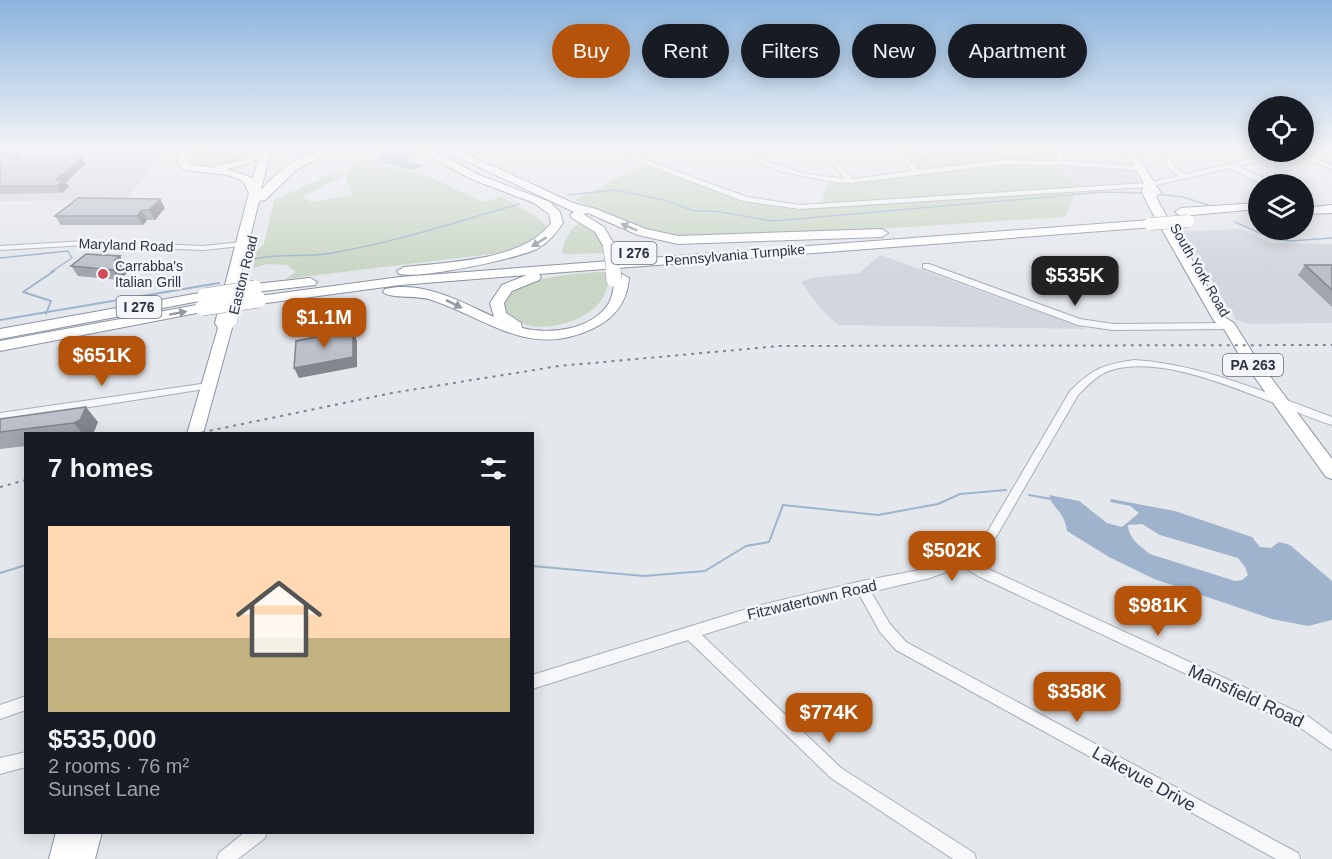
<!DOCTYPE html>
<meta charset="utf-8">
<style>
:root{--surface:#171b24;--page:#242831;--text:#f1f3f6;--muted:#9ea1a6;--accent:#b45309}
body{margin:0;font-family:Arial,sans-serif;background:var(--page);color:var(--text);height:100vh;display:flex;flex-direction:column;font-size:22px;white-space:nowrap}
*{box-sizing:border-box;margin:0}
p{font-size:20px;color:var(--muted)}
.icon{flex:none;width:33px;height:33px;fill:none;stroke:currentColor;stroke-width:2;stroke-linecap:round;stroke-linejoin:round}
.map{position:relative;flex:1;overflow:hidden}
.side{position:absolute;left:24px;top:432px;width:510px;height:402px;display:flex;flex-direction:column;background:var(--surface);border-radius:0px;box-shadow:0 3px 15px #0003}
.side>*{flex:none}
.top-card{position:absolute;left:552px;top:24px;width:570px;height:54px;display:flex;gap:12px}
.fabs{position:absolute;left:1248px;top:96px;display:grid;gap:12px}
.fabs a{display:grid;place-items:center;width:66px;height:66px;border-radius:50%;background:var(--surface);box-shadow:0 3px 15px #0003;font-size:30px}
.price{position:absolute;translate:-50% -51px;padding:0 14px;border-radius:12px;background:var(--accent);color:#fff;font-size:20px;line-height:39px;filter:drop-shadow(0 2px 3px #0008)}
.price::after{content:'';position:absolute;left:50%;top:36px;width:18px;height:14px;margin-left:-9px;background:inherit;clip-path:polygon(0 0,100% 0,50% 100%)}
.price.current{background:#222;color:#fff}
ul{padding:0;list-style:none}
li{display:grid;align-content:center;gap:12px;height:318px;padding:0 24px}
li span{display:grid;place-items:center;height:186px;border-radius:0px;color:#555}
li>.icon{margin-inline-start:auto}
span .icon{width:108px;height:108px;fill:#fffc;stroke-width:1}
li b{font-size:26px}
h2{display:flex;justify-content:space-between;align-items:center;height:72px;padding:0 24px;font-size:26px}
.chip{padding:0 21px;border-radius:27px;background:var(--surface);box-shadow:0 3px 15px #0003;font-size:21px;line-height:54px}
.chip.current{background:var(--accent);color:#fff}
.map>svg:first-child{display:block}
.built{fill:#d2d6de}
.green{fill:#c9d6c5}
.water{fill:#9fb4cc;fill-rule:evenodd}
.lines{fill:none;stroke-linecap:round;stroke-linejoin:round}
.stream-far1{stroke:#9fb4cc;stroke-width:1.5}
.stream{stroke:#9fb4cc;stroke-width:2}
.minor-casing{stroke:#a9aeb7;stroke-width:2}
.major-casing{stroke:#a3abb8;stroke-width:1}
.highway-casing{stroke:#8b94a3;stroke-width:2}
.minor{fill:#f7f8fa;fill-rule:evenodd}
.major{fill:#fff;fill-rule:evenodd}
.highway{fill:#fff;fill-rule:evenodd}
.rail{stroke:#7d8696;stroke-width:2;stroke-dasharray:3 5;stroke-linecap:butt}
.highway-bridge-far1-casing{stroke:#8b94a3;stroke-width:13;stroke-linecap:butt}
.highway-bridge-casing{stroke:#8b94a3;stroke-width:16;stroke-linecap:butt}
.highway-bridge-far1{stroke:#fff;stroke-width:12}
.highway-bridge{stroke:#fff;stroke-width:15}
.wall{fill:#a1a5ae}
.shaded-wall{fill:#83868d}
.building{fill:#bbc0ca;stroke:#83868d;stroke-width:1.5}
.oneway{fill:#959aa2}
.poi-dot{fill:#d1495b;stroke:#f4f6f9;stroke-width:2}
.labels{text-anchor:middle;stroke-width:5;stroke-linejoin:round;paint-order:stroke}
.far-street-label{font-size:14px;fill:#2b3445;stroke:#f4f6f9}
.shield{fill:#f4f6f9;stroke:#676e7b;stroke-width:1.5}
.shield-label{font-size:14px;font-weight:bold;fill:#2b3445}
.far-poi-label{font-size:14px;fill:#2b3445;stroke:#f4f6f9;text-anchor:start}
.street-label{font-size:15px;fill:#2b3445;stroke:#f4f6f9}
.near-street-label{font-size:18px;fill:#2b3445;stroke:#f4f6f9}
</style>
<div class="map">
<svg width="1332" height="859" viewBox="0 0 1332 859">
<rect width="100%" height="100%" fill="#e4e7ec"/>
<g class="built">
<polygon points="158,149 153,169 124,200 0,201 0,150"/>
<polygon points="1056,163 1131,170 1141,184 1078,188"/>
<polygon points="1240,229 1271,243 1332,244 1332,323 1250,324 1236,320 1181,232"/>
<polygon points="880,255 1000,298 1086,329 838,325 820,308 801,282 811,278 859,273"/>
</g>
<g class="green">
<path d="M198 149H257C245 165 208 173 192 160L193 154Z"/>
<path d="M929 149H1049L1056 163 1078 188 1065 217 798 234 682 237 659 234 636 226 575 200 643 165C705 188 752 208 820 208L827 183 922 175 903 155 929 153Z"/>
<path d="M367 158 388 167 422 173 481 201H490L500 196 539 219 546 226C539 243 515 249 499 253L285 279 296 272 287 265 267 264 254 268 255 253 264 244 274 200 341 170 344 176 301 197 310 202 353 195 346 180 354 162Z"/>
<path d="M582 222 592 226 609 253 564 254 562 252C564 240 571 227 582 222Z"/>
<path d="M610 271C609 283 607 292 600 302 581 326 525 339 505 310 499 274 586 274 610 271Z"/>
</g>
<g class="water">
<path d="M399 149 409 153 408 160 424 166 412 170 378 161C380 150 390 149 399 149Z"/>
<path d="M1049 495 1079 501 1107 523 1122 527 1139 513 1130 506 1110 502 1111 499 1175 511 1252 537 1260 547 1271 548 1279 542 1290 545 1332 581V620L1308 626 1272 619 1154 579 1109 557 1067 531C1064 510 1053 510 1049 495ZM1142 524 1160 535 1238 558 1245 567 1248 575 1242 580 1235 581 1150 554C1141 547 1128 538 1128 525Z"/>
</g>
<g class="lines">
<g class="stream-far1">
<polyline points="1157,194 1183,197 1208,205"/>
<polyline points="568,195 615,190 664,200 694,211 714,211 773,221 1103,192 1145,193"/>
<polyline points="1235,222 1273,239 1290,241 1332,238"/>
<polyline points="0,258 68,251 72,258 51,272"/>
<path d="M254 259C280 253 306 258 332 253 396 242 457 222 519 204"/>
</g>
<g class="stream">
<polyline points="46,314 51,301 23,292 54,271"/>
<polyline points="0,320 219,283"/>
<polyline points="1029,495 1051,499"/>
<polyline points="532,566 644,576 705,571 746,546 769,542 783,505 878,515 938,504 960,494 1006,490"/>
<polyline points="0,573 26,565"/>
</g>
<g class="minor-casing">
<g id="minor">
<path d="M605 149H616L747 197 800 205 1148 183 1178 176 1168 167 1166 161 1172 149H1179L1172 161 1173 165 1185 174 1260 157 1247 149H1256L1267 155C1297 148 1304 154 1332 165V169L1291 154 1238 166 1271 182V184H1263L1230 168 1148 187 800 209 743 201Z"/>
<polygon points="719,149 730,149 802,173 845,179 820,149 827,149 853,179 912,171 891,149 898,149 919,170 1005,160 1058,161 1053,149 1060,149 1065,161 1138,166 1141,168 1138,170 1062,165 1005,164 851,183 834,182 783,172"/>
<polygon points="86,241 203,246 251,241 255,243 251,245 203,250 86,245 0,250 0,246"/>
<polygon points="923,264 929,264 1080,319 1113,324 1229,323 1234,326 1229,329 1113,330 1078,325 923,268"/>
<path d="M1134 360C1202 364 1268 394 1332 417V425C1272 406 1177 354 1115 369 1099 373 1089 384 1078 395L996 537 980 556 973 560 986 568 1309 717 1332 734V750L1299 727 978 576 962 566 930 578 871 592 890 624 906 642 1298 853 1300 859H1276L896 650 880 632 859 594 753 619 702 635 841 768 974 853 976 859H953L831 778 688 640 532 689V675L753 607 862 581 930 568 947 562 972 548 988 531 1070 391C1094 368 1102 365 1134 360Z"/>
<polygon points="208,383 213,386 211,388 0,421 0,413"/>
<polygon points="26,696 26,710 0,719 0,705"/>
<polygon points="26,752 26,767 0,774 0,758"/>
<polygon points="245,832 267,832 265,838 238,859 217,859 219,853"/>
</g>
</g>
<g class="major-casing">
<polygon id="major" points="232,312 238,316 237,323 229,331 221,331 219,328 225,322 226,316"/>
</g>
<g class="highway-casing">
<g id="highway">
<path d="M182 149H193L186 158 189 164 214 168 215 166 238 161 260 149H271L261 190C281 167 306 149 337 149L296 170 265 200 259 201 229 323 232 328 203 434H187L218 328 215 323 249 193C246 189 246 184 242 181 232 172 196 174 181 168L176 158ZM258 158 253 178 227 169 245 165Z"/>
<path d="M416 149H430L479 175 550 202 560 212 563 223C555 234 549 242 537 249 515 259 421 279 399 274L397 271 404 267C448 262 523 261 551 223L549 214 534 203 471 179Z"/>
<polygon points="441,149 456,149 573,203 596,209 646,229 678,236 882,229 888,233 882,237 678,244 638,235 588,213 583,214 604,227 615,246 609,250 605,249 595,232 572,218 570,215 574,212"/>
<polygon points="1123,149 1133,149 1161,193 1156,196 1160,205 1226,318 1234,323 1254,355 1332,459 1332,479 1326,477 1243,361 1224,329 1214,321 1148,205 1142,192 1144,183"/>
<polygon points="1258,203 1258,209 1181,216 1175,212 1181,208"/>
<polygon points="1332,205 1332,213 1304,214 1304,208"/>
<path d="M1150 220 1154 221V227L539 274 541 277 539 280 512 291 504 303 506 313 521 323 522 328C550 335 592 330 609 303 614 294 613 284 617 275L622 274 629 278C627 302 615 318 594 328 530 359 490 320 432 300 420 295 390 299 383 292L385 289C423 280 462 302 494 317L490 303 502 285 527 275 400 285 259 304 252 300 259 296 400 277Z"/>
<polygon points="310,278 317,282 315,285 255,292 248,288 255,284"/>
<polygon points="205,292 212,296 210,299 0,339 0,329"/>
<polygon points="202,304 207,305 209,308 207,311 0,351 0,341"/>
<polygon points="56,832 102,832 95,859 49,859"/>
</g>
</g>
<use href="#minor" class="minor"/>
<use href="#major" class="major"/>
<use href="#highway" class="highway"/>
<g class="rail">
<polyline points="194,434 392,393 559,366 780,346 1332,345"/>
<polyline points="0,487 26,480"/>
</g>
<g class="highway-bridge-far1-casing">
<g id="highway-bridge-far1">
<polyline points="1150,224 1188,221"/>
<polyline points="609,246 613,272"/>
</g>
</g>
<g class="highway-bridge-casing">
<g id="highway-bridge">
<polyline points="613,271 614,279"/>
<polyline points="205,296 255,288"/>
<polyline points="202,308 259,300"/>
</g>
</g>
<use href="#highway-bridge-far1" class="highway-bridge-far1"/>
<use href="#highway-bridge" class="highway-bridge"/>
</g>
<g class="wall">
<polygon points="18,152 22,158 82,158 86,164 66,182 69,187 62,193 0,194 0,154"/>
<polygon points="165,208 155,220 147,220 143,225 61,225 55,216"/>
<polygon points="120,256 129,271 119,280 78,276 71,266"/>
<polygon points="1305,265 1332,265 1332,307 1298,275"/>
<polygon points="0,419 98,422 93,434 26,434 26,446 0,449"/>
</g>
<g class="shaded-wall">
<polygon points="18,152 22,159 10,158"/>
<polygon points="82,158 86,164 66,182 69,187 62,193 57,186 56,180"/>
<polygon points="160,199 165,208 155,220 149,210"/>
<polygon points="142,210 147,220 143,225 137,216"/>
<polygon points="120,256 129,271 119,280 113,270 115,260"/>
<polygon points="353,330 357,341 357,367 299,378 294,368"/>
<polygon points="86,407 98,422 93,434 83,434 74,423"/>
</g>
<g class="building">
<polygon points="2,152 18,152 10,158 82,158 56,180 64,180 57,186 0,186 0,154"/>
<polygon points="78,198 160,199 149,210 142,210 137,216 55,216"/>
<polygon points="86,254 120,256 115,260 123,261 113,270 71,266"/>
<polygon points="1305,265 1332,265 1332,290"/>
<polygon points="353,330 353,357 294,368 296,341"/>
<polygon points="86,407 80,420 74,423 0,432 0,419"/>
</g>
<defs><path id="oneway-solid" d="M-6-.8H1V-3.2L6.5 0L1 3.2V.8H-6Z" transform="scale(1.5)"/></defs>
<g class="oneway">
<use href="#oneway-solid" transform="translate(629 227) rotate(-157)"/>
<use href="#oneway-solid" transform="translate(539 242) rotate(148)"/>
<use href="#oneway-solid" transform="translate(454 304) rotate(26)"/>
<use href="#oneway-solid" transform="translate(178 313) rotate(-10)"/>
</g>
<linearGradient id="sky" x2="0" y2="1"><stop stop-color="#8bb4dd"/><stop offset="0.55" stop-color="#f3f4f6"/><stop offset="1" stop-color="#f3f4f6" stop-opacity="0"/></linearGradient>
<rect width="1332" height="270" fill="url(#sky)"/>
<circle class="poi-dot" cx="103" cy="274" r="6"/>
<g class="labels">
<g class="far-street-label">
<text transform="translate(126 245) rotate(2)" y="5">Maryland Road</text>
<text transform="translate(735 255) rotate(-5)" y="5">Pennsylvania Turnpike</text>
<text transform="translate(1200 270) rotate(60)" y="5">South York Road</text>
<text transform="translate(243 275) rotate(-76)" y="5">Easton Road</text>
</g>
<g class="shield">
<rect x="611.5" y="242" width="45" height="22" rx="4.5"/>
<rect x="116.5" y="296" width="45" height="22" rx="4.5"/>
<rect x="1223" y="354" width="60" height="22" rx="4.5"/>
</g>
<g class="shield-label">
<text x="634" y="258">I 276</text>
<text x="139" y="312">I 276</text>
<text x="1253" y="370">PA 263</text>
</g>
<g class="far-poi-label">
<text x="115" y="271">Carrabba's<tspan x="115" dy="16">Italian Grill</tspan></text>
</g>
<g class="street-label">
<text transform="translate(812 600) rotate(-13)" y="5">Fitzwatertown Road</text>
</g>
<g class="near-street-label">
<text transform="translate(1246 696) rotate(25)" y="6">Mansfield Road</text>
<text transform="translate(1144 779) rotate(29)" y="6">Lakevue Drive</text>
</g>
</g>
</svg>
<div class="fabs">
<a><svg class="icon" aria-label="locate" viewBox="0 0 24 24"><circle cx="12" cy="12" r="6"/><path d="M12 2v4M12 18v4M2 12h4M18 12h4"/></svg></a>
<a><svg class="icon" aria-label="layers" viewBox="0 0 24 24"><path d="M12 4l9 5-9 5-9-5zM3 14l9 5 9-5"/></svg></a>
</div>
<b class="price current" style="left:1075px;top:307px">$535K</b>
<b class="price" style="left:324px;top:349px">$1.1M</b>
<b class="price" style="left:102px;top:387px">$651K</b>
<b class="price" style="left:952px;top:582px">$502K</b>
<b class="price" style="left:1158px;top:637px">$981K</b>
<b class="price" style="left:1077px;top:723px">$358K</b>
<b class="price" style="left:829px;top:744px">$774K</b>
<div class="top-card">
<a class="chip current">Buy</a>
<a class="chip">Rent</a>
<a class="chip">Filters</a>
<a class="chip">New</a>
<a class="chip">Apartment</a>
</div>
<section class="side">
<h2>7 homes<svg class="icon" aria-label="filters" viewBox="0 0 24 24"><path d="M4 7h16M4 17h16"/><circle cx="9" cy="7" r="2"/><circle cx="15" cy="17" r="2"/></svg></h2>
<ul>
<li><span style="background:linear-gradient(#ffd9b3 60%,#c2b280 0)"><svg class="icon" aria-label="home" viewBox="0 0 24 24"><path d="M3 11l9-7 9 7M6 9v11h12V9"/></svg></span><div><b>$535,000</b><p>2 rooms · 76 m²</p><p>Sunset Lane</p></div></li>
</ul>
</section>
</div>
